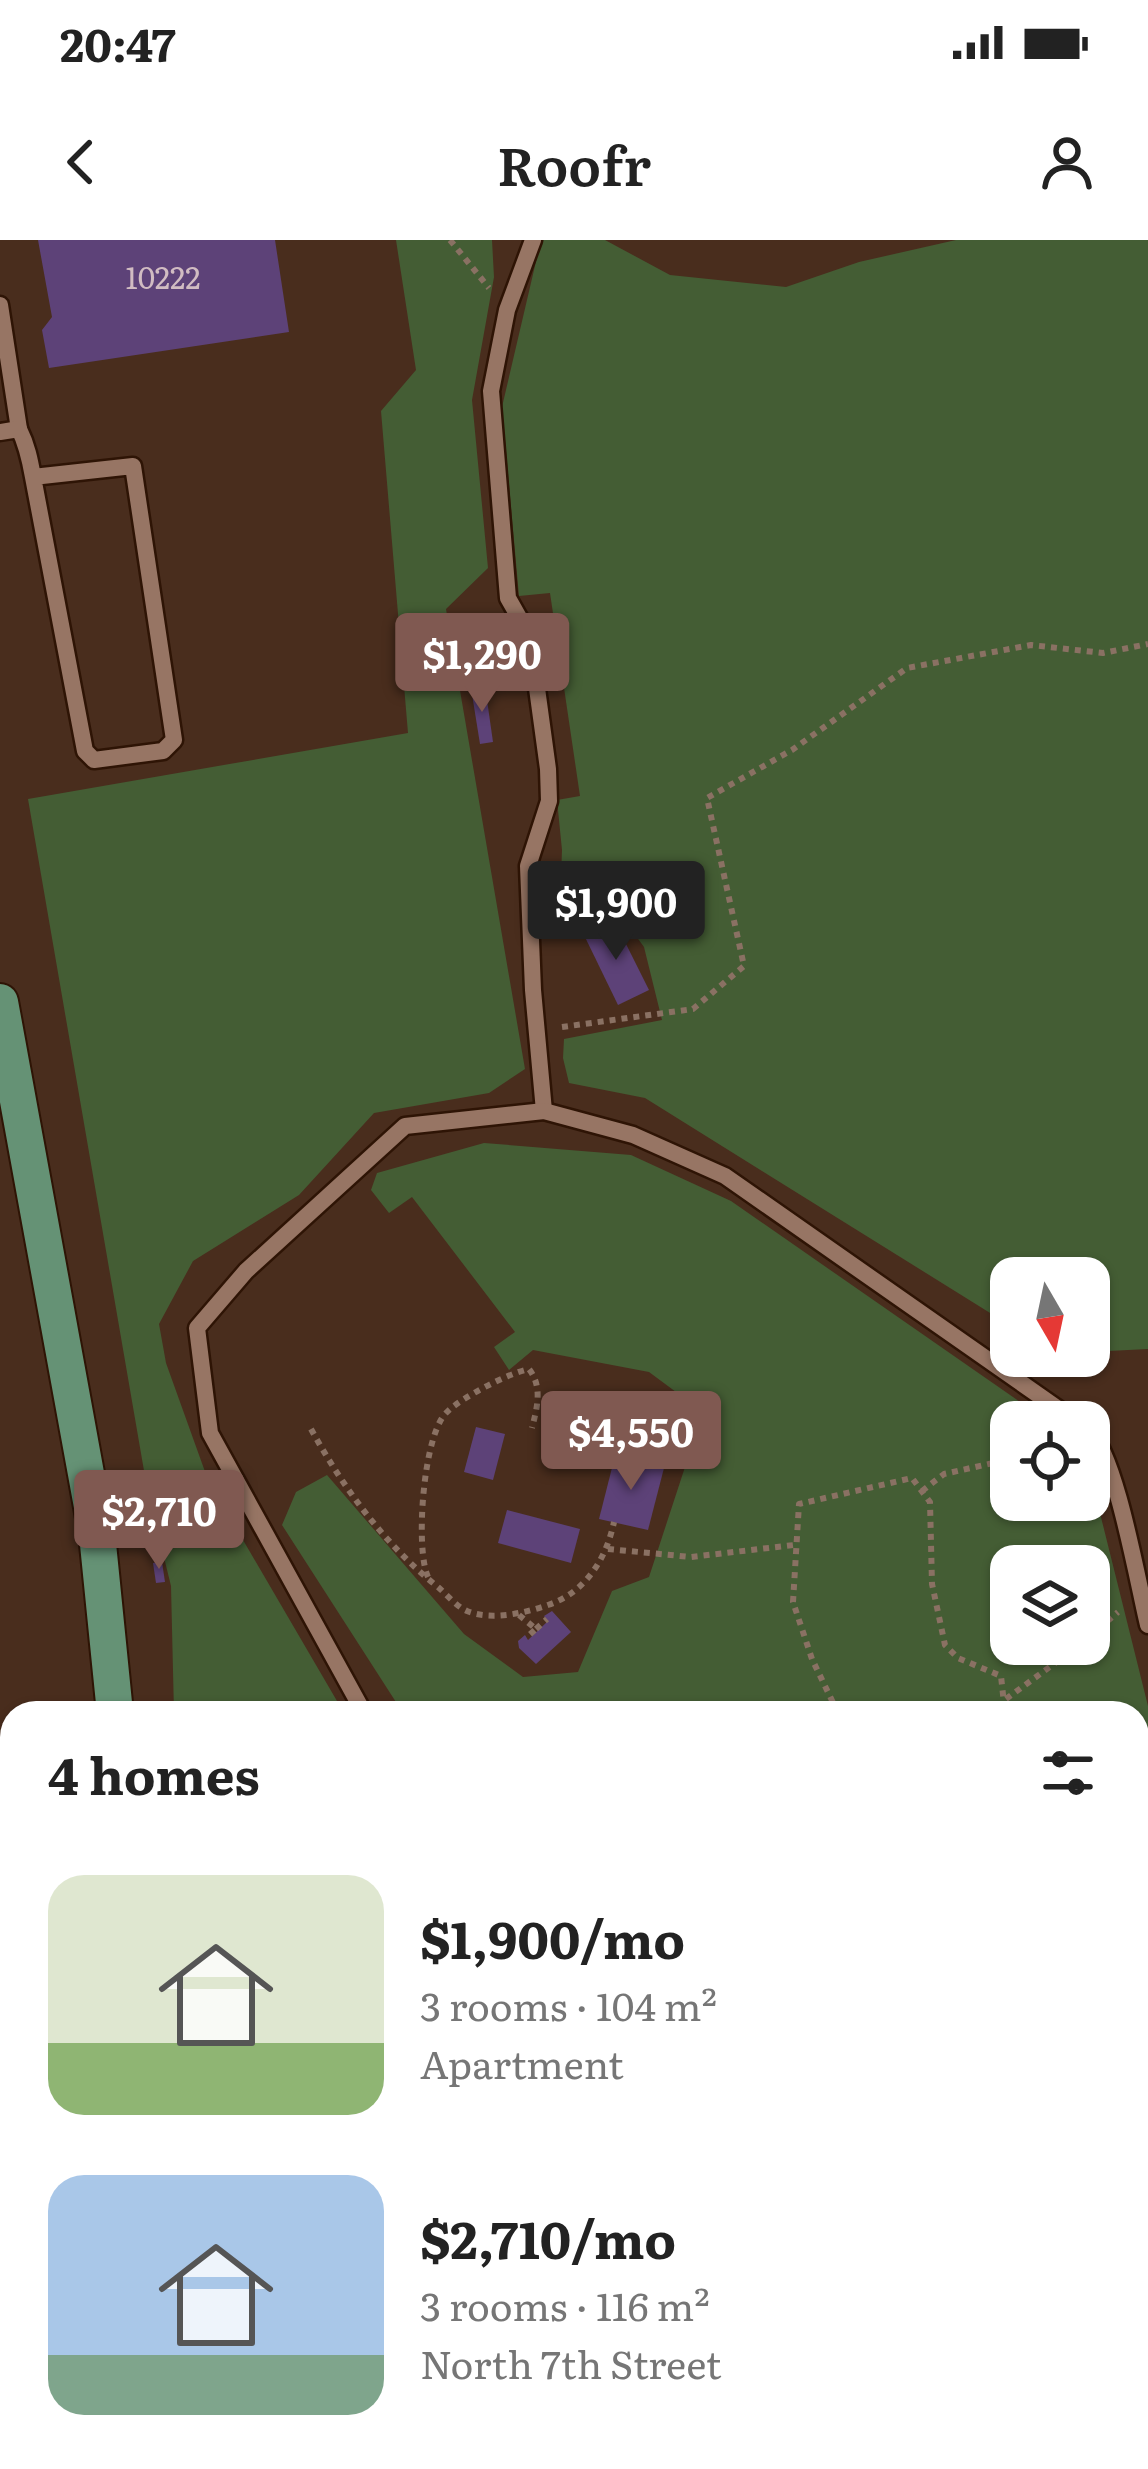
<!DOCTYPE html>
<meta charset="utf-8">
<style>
:root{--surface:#fff;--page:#f6f6f6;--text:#222;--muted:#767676;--accent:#805951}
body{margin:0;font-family:Literata,serif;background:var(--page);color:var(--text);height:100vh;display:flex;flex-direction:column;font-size:45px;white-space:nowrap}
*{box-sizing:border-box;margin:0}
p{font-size:39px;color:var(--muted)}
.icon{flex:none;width:66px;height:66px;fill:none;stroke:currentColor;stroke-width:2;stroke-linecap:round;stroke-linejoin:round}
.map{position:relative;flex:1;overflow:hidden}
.panel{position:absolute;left:0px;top:1461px;width:1149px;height:768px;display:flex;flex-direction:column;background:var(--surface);border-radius:36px 36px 0 0;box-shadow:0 3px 9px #0004}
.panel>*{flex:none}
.needle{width:78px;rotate:171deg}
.tools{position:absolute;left:990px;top:1017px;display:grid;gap:24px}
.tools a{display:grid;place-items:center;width:120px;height:120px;border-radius:24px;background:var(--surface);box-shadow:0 3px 9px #0004;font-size:60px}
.price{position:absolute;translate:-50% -102px;padding:0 27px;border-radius:12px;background:var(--accent);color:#fff;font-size:39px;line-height:78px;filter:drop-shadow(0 3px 6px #0008)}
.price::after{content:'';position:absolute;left:50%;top:72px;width:36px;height:27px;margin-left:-18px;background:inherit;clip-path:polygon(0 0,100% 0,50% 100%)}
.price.active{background:#222;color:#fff}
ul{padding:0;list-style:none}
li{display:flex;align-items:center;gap:36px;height:300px;padding:0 48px}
li span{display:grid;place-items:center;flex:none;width:336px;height:240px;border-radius:36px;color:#555}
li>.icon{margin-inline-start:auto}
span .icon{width:144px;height:144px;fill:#fffc;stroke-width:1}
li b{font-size:51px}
h2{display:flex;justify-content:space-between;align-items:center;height:144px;padding:0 48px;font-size:51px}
.status{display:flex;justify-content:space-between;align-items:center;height:84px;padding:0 60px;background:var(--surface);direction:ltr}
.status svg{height:33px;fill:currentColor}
header{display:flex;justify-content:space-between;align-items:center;height:156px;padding:0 48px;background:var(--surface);font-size:54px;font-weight:600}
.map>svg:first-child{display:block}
.green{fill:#445d34;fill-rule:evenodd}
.building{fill:#5d4278}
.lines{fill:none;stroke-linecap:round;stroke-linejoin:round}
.service-casing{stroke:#2e1405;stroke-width:21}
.tertiary-casing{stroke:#2e1405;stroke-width:40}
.primary-casing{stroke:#2e1405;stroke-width:40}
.path{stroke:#8a7163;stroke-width:6;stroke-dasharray:6 6;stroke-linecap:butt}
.service{stroke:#977564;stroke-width:16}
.tertiary{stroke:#977564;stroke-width:36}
.primary{stroke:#659275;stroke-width:36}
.labels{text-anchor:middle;stroke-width:9;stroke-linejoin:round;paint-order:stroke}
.number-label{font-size:30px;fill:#d1bcc2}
</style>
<div class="status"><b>20:47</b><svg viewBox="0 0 49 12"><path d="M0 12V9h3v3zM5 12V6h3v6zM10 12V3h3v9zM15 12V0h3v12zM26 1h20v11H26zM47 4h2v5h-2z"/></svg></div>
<header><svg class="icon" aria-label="back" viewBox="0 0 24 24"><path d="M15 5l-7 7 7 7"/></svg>Roofr<svg class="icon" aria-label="person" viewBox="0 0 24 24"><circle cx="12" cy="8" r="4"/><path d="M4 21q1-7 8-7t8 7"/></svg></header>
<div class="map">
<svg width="1148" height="2229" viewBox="0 0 1148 2229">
<rect width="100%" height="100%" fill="#492d1d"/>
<g class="green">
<polygon points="396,0 492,0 494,37 472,160 488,328 446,369 525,829 489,853 374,873 299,955 193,1021 159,1084 166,1123 208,1240 344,1473 174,1473 171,1346 147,1248 28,559 408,493 381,171 416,130"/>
<polygon points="541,0 605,0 670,35 786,47 859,22 956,0 1148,0 1148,1109 1089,1112 1089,1038 1011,1038 1011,1086 645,858 569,843 563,818 564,799 662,780 644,707 611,662 559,686 562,610 557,560 580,556 550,353 519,356 502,167"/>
<path d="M484 903 631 915 731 961 1046 1180 1011 1182V1260H1089V1237L1092 1241 1148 1466V2053L1137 2048V1473H403L282 1285 296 1252 327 1235 464 1394 523 1437 578 1432 612 1351 649 1337 703 1172 649 1132 533 1110 509 1130 494 1107 515 1092 412 957 389 973 371 950 377 933ZM1011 1326H1089V1404H1011Z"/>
<polygon points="98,2217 305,2217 319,2229 95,2229"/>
</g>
<g class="building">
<polygon points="38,0 275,0 289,92 49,128 42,90 52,77"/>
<polygon points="485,446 493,502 480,504 471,448"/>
<polygon points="614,680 649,750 618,765 584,695"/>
<polygon points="557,1155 603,1167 594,1198 549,1187"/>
<polygon points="476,1187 505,1194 493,1240 464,1232"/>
<polygon points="615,1216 664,1228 648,1290 599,1279"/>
<polygon points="507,1270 580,1289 571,1323 498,1303"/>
<polygon points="162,1322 165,1342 156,1343 153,1323"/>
<polygon points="552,1371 571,1392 536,1424 519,1408 518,1401 525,1395 528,1400 548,1381 544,1376"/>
<polygon points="678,2217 724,2217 714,2229 669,2229"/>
<polygon points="743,2217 838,2217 829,2229 734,2229"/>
</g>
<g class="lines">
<g class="service-casing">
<g id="service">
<polyline points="533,0 507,70 491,151 508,358 530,397 548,529 549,561 528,626 533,750 544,871"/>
<polyline points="0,65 19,189"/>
<path d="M0 192 19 189C27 205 30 220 33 237L85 511 94 520 163 511 174 500 133 226 33 237"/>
<path d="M1089 1190C1116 1215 1138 1344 1148 1385"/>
<polyline points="364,1473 210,1193 197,1088 246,1031 405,886 544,871 633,895 725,936 1077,1182"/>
<polyline points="341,2217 367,2229"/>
</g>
</g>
<g class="tertiary-casing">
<polyline id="tertiary" points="0,1574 12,1574"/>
</g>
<g class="primary-casing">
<g id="primary">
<polyline points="0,762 97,1294 115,1473"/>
<polyline points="30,2229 34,2217"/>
</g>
</g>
<g class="path">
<polyline points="450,0 489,48"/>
<polyline points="562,787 693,769 744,726 707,558 792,510 907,428 1031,405 1103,413 1148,404"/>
<path d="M311 1189C344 1249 385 1305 438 1347 446 1354 457 1367 467 1371 491 1381 525 1373 548 1365 586 1352 606 1319 614 1282"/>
<polyline points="922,1251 944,1234 1011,1219"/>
<polyline points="608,1309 691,1317 794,1305"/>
<path d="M428 1337C415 1309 423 1196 446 1173 460 1158 509 1133 529 1129 543 1147 537 1168 532 1188"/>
<polyline points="519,1375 536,1389 526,1398"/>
<polyline points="536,1389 547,1379"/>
<polyline points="1089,1397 1118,1372"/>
<polyline points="1006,1459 1081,1404"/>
<polyline points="838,1473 812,1419 793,1362 799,1264 912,1238 930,1262 932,1344 945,1405 958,1418 1001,1436 1005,1473"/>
<polyline points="978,2229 987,2217"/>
</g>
<use href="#service" class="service"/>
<use href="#tertiary" class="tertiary"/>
<use href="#primary" class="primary"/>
</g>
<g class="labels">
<g class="number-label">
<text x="163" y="49">10222</text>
</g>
</g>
</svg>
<div class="tools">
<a><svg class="needle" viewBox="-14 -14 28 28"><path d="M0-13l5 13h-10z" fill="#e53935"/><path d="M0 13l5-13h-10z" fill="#767676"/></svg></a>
<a><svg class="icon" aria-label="locate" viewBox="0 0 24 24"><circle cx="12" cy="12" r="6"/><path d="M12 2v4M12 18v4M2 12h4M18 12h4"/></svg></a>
<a><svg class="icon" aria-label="layers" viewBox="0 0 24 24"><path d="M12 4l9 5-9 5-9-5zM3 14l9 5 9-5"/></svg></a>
</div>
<b class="price" style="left:482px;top:475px">$1,290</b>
<b class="price active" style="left:616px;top:723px">$1,900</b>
<b class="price" style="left:631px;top:1253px">$4,550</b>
<b class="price" style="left:159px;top:1332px">$2,710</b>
<section class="panel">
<h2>4 homes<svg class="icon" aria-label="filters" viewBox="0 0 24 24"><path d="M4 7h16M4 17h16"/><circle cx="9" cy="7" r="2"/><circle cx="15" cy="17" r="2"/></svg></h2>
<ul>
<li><span style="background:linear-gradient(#dfe7d0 70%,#8fb573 0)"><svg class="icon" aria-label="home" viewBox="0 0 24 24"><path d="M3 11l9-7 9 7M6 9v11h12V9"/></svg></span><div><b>$1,900/mo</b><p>3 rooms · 104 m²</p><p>Apartment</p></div></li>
<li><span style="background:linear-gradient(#a9c7e8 75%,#7fa58c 0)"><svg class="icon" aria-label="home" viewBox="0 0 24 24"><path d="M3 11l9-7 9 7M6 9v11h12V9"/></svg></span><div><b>$2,710/mo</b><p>3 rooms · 116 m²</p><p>North 7th Street</p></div></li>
</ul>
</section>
</div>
